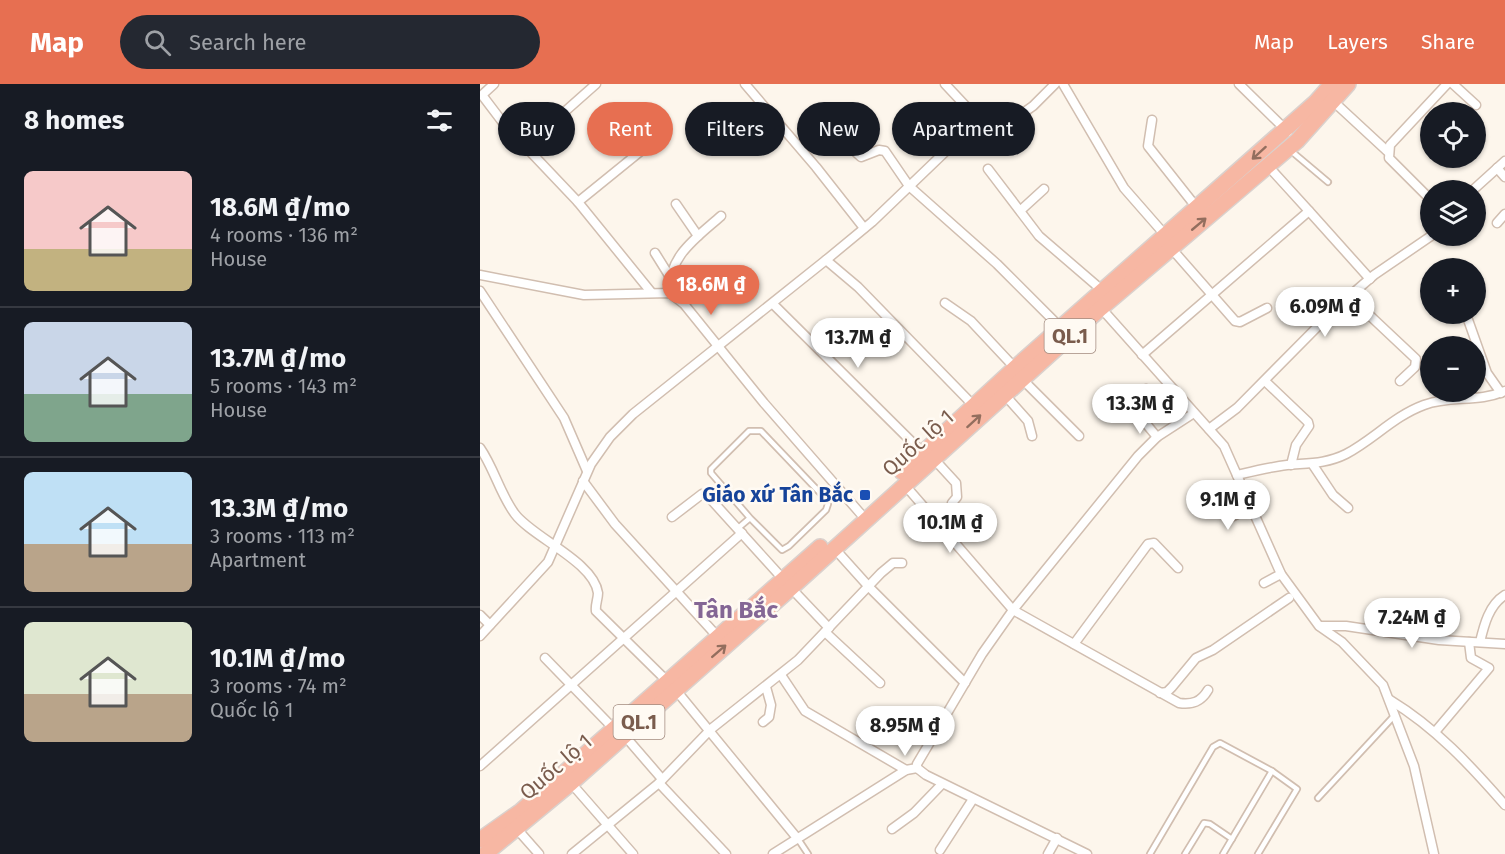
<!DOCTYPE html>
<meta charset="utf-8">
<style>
:root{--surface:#171b24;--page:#242831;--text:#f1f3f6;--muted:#9ea1a6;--line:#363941;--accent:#e76f51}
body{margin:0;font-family:"Fira Sans",sans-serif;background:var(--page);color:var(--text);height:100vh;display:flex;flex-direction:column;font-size:22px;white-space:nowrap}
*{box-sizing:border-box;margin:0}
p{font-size:20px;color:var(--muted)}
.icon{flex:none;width:33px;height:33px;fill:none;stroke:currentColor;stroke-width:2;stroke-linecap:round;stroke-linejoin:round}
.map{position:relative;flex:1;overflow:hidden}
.side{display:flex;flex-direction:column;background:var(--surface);width:480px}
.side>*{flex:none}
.hud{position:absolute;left:18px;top:18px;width:570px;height:54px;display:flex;gap:12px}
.controls{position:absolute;left:940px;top:18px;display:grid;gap:12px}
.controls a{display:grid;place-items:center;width:66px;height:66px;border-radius:50%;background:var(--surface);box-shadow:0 2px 4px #0004;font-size:30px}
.price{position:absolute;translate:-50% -51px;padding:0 14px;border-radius:21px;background:#fff;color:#222;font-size:20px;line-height:39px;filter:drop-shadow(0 2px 3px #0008)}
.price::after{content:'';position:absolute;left:50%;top:36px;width:18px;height:14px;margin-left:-9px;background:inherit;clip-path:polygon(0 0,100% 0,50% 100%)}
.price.on{background:var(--accent);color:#fff}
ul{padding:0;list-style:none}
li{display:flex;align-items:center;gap:18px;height:150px;padding:0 24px}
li+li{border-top:2px solid var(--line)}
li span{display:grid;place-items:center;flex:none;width:168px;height:120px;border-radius:9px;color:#555}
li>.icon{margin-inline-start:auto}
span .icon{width:72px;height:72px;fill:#fffc;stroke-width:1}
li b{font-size:26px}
h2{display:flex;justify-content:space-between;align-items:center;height:72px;padding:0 24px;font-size:26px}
.chip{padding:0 21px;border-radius:27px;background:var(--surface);box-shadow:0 2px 4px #0004;font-size:21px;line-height:54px}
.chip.on{background:var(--accent);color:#fff}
header{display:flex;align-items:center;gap:36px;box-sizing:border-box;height:84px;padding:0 30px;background:var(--accent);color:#fff}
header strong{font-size:28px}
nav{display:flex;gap:33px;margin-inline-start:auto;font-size:21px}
.search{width:420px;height:54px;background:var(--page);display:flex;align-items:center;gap:15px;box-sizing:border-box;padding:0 21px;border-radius:33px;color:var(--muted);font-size:22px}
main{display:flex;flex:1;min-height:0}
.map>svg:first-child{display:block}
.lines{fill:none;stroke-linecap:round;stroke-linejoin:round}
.lane-casing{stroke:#d1beb0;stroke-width:8}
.street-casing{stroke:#d1beb0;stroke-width:11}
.highway-casing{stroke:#dad1cd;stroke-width:18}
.lane{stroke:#fff;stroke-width:4.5}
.street{stroke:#fff;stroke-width:8}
.highway{stroke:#f7b7a3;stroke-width:15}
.oneway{stroke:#936e5e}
.transit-dot{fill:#1a4fb4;stroke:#fffaf3;stroke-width:2}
.labels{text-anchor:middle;stroke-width:5;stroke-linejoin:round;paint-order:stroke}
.shield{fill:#fffaf3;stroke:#a28b7f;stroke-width:1.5}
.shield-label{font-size:20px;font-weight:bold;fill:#7a5c4d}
.street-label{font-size:21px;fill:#7a5c4d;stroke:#fffaf3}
.transit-label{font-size:21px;font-weight:bold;fill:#164399;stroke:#fffaf3;text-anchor:end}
.quarter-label{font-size:24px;font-weight:bold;fill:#846695;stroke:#fffaf3}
</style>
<header>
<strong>Map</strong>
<div class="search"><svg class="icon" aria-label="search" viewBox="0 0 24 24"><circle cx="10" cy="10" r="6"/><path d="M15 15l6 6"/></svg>Search here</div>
<nav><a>Map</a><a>Layers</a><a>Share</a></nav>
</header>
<main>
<section class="side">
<h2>8 homes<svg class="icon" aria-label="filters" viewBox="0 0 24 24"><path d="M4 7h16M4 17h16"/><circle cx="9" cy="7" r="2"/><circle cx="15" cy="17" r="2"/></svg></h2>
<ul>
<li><span style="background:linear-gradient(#f6c9c9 65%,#c2b280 0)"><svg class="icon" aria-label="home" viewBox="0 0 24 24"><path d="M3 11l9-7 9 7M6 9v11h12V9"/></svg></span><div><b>18.6M ₫/mo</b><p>4 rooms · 136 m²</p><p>House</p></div></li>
<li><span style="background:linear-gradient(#c9d6e8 60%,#7fa58c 0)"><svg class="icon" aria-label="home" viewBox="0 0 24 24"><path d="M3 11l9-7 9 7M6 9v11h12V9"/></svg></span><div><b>13.7M ₫/mo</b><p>5 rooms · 143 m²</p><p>House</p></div></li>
<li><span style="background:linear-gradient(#bfe0f5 60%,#b9a48a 0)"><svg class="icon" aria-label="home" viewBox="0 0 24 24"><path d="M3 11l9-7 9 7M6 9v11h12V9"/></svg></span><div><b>13.3M ₫/mo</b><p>3 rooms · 113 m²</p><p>Apartment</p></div></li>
<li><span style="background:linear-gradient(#dfe7d0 60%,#b9a48a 0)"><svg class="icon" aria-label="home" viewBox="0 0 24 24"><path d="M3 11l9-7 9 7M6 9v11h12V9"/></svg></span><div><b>10.1M ₫/mo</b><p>3 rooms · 74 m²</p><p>Quốc lộ 1</p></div></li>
</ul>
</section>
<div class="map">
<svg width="1025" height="770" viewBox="0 0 1025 770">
<rect width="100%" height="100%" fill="#fdf6ec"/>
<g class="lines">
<g class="lane-casing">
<g id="lane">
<polyline points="810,66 848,98"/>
<polyline points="257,445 270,434 302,466 309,462 346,426 348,420 345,414 281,347 269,347 231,385 231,389 270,434"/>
<polyline points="838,714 914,632"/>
<polyline points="318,755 328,770"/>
<polyline points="670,770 733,663 740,659 792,687 817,705 778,770"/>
<polyline points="705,770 724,739 730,740 752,755"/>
<polyline points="743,770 792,687"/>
</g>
</g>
<g class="street-casing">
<g id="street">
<polyline points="14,0 2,11 24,40 98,118 171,208"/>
<polyline points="265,0 336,83 384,144"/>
<polyline points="465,0 512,50"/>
<polyline points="583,0 644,104 686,152"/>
<polyline points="759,0 808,48"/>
<polyline points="973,0 996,21"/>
<polyline points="854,18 907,67"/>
<polyline points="672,36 668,62 717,124"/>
<polyline points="46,62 116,0"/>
<polyline points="371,64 381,73 399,66 405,67 429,102 517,180 581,244"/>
<polyline points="1017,84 1025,93"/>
<polyline points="508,85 559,152 623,207"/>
<polyline points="993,106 1025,77"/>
<polyline points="951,116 909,74 910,61 967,0"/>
<polyline points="98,118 172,58"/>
<polyline points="196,120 218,152"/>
<polyline points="541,126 564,105"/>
<polyline points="829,127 890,195"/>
<polyline points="1017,139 1025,130"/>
<polyline points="691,164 755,237 760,238 787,224"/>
<polyline points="175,169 190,193"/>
<polyline points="346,176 378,203 493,321"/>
<polyline points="966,183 967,184"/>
<polyline points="0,191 104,211 190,209 204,220 284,319 380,429"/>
<polyline points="0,207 84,334 107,387"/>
<path d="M190 209C187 173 216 154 241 132"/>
<polyline points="869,212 936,275 935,283 920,297"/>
<polyline points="465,219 491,237 535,284"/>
<polyline points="293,220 443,369"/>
<polyline points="621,224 744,362 801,490 839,542 862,558 903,601 934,682 954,770"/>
<polyline points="986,230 1007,289 1021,309"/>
<polyline points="662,271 829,127 788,82"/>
<polyline points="542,295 599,352"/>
<polyline points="785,297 828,338 829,342 816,361 811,381"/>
<polyline points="666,305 659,317 658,330 677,353"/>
<polyline points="524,310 548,337 552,352"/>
<polyline points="729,345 757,324 857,223 894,191 951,152"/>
<path d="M0 364C14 384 20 410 35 430 52 453 114 478 118 509 118 515 115 521 116 527L187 597"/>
<polyline points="453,374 476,399 477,413 472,419"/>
<polyline points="833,381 853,411 868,424"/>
<path d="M757 391C774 387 790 383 807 381 828 379 846 380 866 370 893 356 914 332 944 321 970 311 998 319 1025 307"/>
<polyline points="103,397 135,440 237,552"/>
<path d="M424 400 533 526 699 619C712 621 721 618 728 606"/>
<polyline points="728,419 749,434 772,423"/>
<polyline points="192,433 222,410 226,410 303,495"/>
<polyline points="354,464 390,504 485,599"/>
<polyline points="784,499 801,490"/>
<polyline points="311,504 349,544"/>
<polyline points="0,531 10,541"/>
<polyline points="840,542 866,542 959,556 1025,560"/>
<polyline points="345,548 400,599"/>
<polyline points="0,552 68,478 111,380 130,353 153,330 346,176 392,138 466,67 512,50 526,41 553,22 575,0"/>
<path d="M1000 558C1004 541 1009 521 1025 511"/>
<polyline points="594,560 668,460 674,459 698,484"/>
<polyline points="65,574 134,645"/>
<polyline points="301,591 325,627 426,686"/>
<polyline points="195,605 317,754"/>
<polyline points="680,609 687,608 692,603 716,574 733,566 809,514"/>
<path d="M910 616C956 644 990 681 1025 721"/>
<polyline points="283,638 289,633 291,621 286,603"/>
<polyline points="955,648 1009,584 991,574 989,558"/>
<polyline points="144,651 182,695"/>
<polyline points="0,682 262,449"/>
<polyline points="91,699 153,770"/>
<polyline points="179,699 246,770"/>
<polyline points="37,745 59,770"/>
<polyline points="412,745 434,729 462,700"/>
<polyline points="460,766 493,715"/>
<polyline points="92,770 179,699 231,645 318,576 401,489 413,479 422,479"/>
<polyline points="293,770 426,686 437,684"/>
<polyline points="568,770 577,754"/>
<polyline points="607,770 446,691 437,684 437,680 502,570 533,526 658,372 677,353 714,329"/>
</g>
</g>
<g class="highway-casing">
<g id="highway">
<polyline points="422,388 535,284 836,18 852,0"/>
<polyline points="0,756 41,727 340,463"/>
<polyline points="5,770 91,699 311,504 621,224 817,57 868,0"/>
</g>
</g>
<use href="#lane" class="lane"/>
<use href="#street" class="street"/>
<use href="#highway" class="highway"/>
</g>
<defs><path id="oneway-shaft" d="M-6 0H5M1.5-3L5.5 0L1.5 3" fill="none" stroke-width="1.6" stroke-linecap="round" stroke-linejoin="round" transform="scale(1.5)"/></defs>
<g class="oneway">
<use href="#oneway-shaft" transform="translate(779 69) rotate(138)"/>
<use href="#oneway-shaft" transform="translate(719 140) rotate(-40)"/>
<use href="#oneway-shaft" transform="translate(494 337) rotate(-42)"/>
<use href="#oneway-shaft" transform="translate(239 567) rotate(-41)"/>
</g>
<rect class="transit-dot" x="379" y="405" width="12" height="12" rx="3"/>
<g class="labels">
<g class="shield">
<rect x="564.5" y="235" width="51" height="34" rx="4.5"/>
<rect x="133.5" y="621" width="51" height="34" rx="4.5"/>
</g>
<g class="shield-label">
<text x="590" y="259">QL.1</text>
<text x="159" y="645">QL.1</text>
</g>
<g class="street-label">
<text transform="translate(438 359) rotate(-42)" y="7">Quốc lộ 1</text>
<text transform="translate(76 683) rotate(-41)" y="7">Quốc lộ 1</text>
</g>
<g class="transit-label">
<text x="373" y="418">Giáo xứ Tân Bắc</text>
</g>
<g class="quarter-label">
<text x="256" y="534">Tân Bắc</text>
</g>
</g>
</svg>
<div class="controls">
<a><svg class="icon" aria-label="locate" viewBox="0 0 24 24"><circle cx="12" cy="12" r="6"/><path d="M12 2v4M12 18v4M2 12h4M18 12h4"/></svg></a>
<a><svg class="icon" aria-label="layers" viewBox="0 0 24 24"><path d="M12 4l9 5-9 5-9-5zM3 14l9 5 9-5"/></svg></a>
<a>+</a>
<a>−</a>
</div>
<b class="price on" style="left:231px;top:232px">18.6M ₫</b>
<b class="price" style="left:845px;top:254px">6.09M ₫</b>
<b class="price" style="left:378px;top:285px">13.7M ₫</b>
<b class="price" style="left:660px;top:351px">13.3M ₫</b>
<b class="price" style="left:748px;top:447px">9.1M ₫</b>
<b class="price" style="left:470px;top:470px">10.1M ₫</b>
<b class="price" style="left:932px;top:565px">7.24M ₫</b>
<b class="price" style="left:425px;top:673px">8.95M ₫</b>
<div class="hud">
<a class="chip">Buy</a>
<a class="chip on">Rent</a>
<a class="chip">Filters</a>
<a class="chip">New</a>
<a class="chip">Apartment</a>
</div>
</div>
</main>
